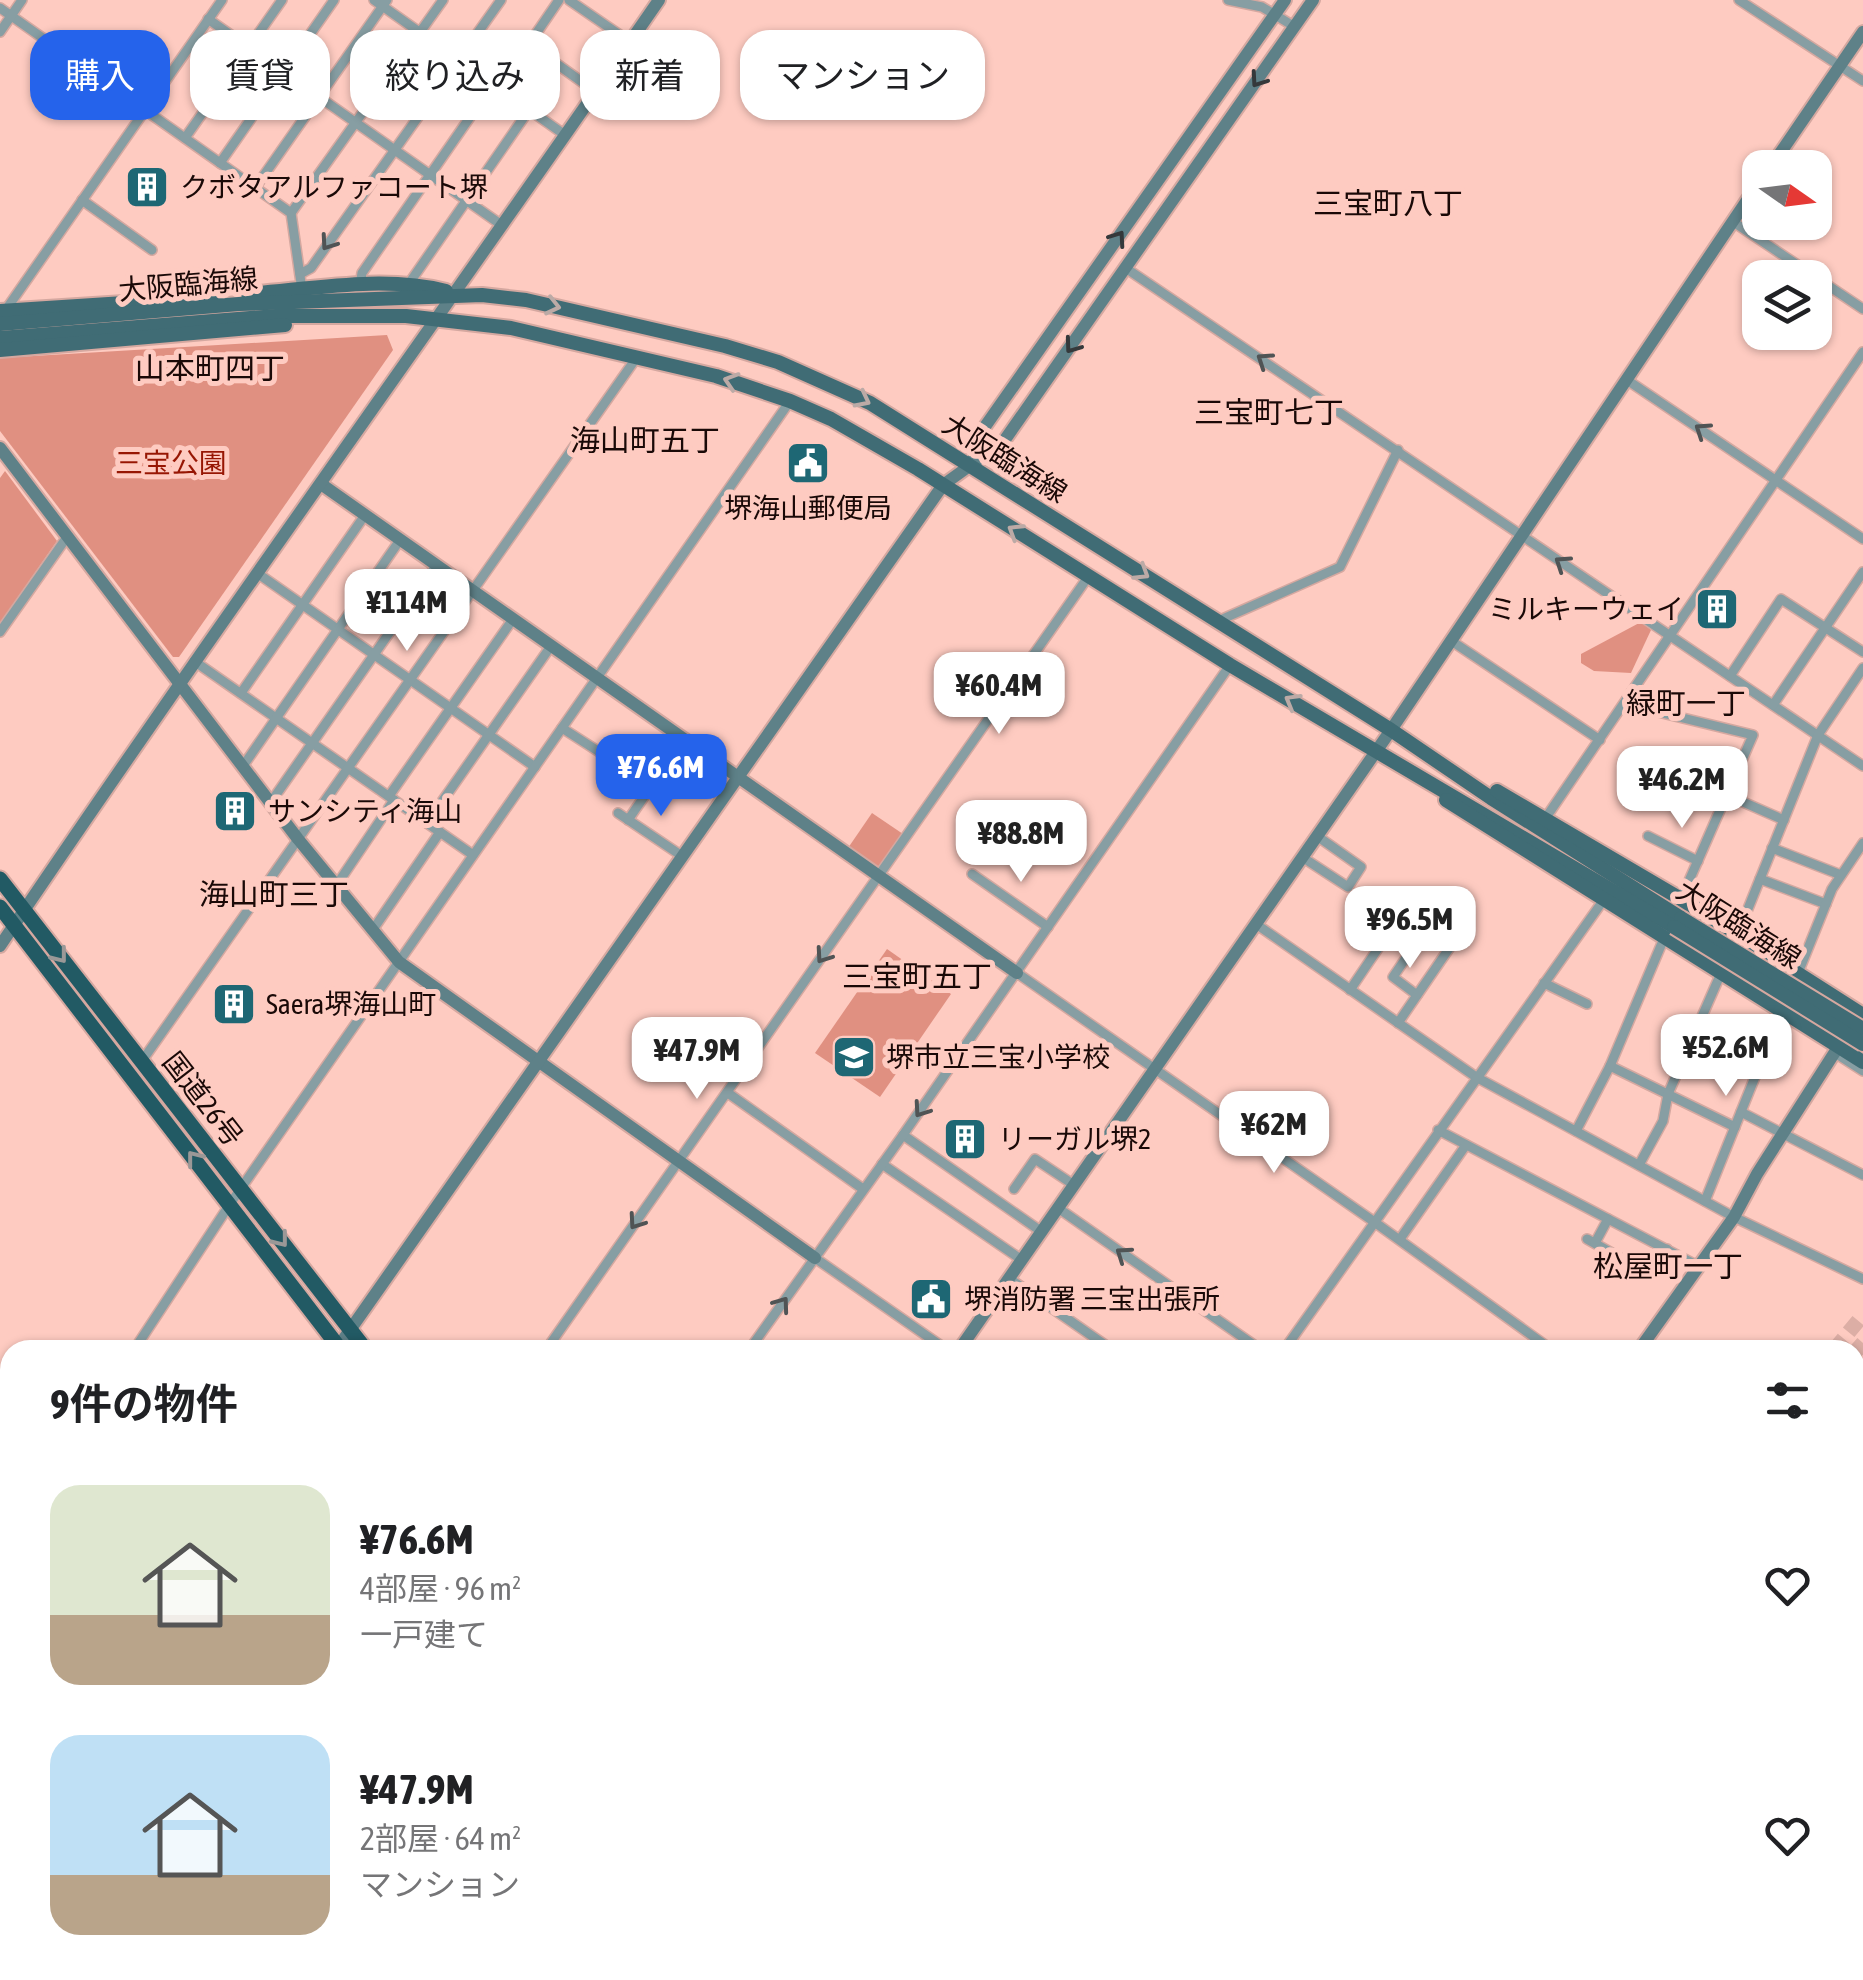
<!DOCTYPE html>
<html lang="ja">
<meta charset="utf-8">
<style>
:root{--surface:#fff;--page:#f6f6f6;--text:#202124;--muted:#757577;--accent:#2563eb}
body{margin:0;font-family:"Asap Condensed","Noto Sans JP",sans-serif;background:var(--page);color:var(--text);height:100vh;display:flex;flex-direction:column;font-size:38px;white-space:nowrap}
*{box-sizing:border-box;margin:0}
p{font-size:32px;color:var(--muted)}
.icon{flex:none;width:55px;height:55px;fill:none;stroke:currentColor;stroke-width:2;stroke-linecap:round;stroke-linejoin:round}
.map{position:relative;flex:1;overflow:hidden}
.sheet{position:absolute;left:0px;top:1340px;width:1865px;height:640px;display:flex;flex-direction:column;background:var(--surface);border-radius:30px 30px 0 0;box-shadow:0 2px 8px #0004}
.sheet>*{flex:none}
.banner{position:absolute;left:30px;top:30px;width:1000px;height:90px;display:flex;gap:20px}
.needle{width:65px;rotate:104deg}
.controls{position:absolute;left:1742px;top:150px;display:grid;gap:20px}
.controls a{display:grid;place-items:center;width:90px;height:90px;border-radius:20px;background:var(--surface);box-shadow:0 2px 8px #0004;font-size:50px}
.price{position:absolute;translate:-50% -85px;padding:0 22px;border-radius:20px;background:#fff;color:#222;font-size:32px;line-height:65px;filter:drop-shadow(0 2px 5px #0008)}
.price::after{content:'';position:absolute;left:50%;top:60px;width:30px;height:22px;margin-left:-15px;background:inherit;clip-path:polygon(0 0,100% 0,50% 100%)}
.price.on{background:var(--accent);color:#fff}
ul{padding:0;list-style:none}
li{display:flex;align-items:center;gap:30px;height:250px;padding:0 50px}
li span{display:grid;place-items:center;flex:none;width:280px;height:200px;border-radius:30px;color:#555}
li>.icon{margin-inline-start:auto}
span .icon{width:120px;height:120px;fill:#fffc;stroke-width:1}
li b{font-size:42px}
h2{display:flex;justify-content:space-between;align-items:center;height:120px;padding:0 50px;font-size:42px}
.chip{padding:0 35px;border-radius:30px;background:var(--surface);box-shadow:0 2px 8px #0004;font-size:35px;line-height:90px}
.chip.on{background:var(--accent);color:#fff}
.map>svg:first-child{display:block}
.green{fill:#e09081}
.water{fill:#5ebf7b}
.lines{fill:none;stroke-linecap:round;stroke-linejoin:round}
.highway-tunnel{stroke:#dcaea5;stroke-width:15;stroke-dasharray:15 8;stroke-linecap:butt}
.street-casing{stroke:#d5a8a0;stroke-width:12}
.secondary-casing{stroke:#d5a8a0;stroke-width:16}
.primary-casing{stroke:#d5a8a0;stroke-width:18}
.highway-casing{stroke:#d5a8a0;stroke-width:19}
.street{stroke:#879ea3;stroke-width:9}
.secondary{stroke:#5e8188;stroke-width:12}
.primary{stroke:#406c75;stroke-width:14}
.highway{stroke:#225a64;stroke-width:15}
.rail{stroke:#3f2825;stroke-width:4;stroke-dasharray:5 10;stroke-linecap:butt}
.primary-bridge-casing{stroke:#d5a8a0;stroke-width:18;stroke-linecap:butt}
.primary-bridge{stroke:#406c75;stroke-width:14}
.oneway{stroke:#35393b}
.oneway2{stroke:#505455}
.oneway3{stroke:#bcaaa6}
.oneway4{stroke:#9b9897}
.labels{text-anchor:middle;stroke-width:10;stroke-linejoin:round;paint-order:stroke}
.poi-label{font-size:28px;fill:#1a0907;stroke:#fecbc1;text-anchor:start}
.street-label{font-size:28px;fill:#1a0907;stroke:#fecbc1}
.park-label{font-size:28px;fill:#971603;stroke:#fecbc1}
.neighbourhood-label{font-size:30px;fill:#1a0907;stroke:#fecbc1}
</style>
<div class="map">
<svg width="1863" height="1980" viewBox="0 0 1863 1980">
<rect width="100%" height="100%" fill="#fecbc1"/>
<g class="green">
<polygon points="387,335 393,350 179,657 173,657 0,431 0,358"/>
<polygon points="5,471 57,541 0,623 0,478"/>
<polygon points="1641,622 1651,630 1631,673 1594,671 1581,663 1581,654"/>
<polygon points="872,813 903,834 881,866 876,867 848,848"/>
<polygon points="887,949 951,994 880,1097 815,1053"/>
</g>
<g class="water">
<polygon points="1863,1473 1863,1902 1855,1912 1855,1483"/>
<polygon points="1475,1970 1807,1970 1799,1980 1468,1980"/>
</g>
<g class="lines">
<g class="highway-tunnel">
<polyline points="1834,1350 1863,1315"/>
<polyline points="1855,1352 1863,1343"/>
<polyline points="1313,1980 1321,1970"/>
</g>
<g class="street-casing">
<g id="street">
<polyline points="374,0 565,135"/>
<polyline points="559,0 529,44 596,92"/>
<polyline points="569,0 630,42"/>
<polyline points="1228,0 1262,7 1295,27"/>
<polyline points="1739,0 1863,81"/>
<polyline points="0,8 291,213 302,290"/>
<polyline points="208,19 503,226"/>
<polyline points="0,32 22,0"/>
<polyline points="185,138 282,0"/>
<polyline points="220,163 334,0"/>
<polyline points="255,188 387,0"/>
<polyline points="82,200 152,250"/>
<polyline points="291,213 443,0"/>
<polyline points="1732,221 1863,309"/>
<polyline points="1127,269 1863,766"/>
<polyline points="300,274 311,268 501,0"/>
<polyline points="360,285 362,273 493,84"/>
<polyline points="408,285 529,110"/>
<polyline points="5,311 222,0"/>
<polyline points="1627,380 1863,539"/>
<polyline points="257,573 535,767"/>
<polyline points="1218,621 1340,567 1398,450"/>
<polyline points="0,632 67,537"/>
<polyline points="1450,640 1600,740"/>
<polyline points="194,661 473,855"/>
<polyline points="1730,676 1781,599 1863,652"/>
<polyline points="241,693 365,515"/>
<polyline points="1625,704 1753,735 1681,899"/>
<polyline points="1773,705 1863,572"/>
<polyline points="562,728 629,771"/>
<polyline points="1648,754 1729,790"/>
<polyline points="243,766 400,540"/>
<polyline points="1727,795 1784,820"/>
<polyline points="389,796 513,619"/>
<polyline points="271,802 436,566"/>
<polyline points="618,813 682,856"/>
<polyline points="1545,819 1863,352"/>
<polyline points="628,820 684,739"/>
<polyline points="427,823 551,646"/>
<polyline points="1648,836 1698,861"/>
<polyline points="1772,848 1841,875"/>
<polyline points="1302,857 1348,887 1361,867 1317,836"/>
<polyline points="972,874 1048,927"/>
<polyline points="1760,879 1826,904"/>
<polyline points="336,886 394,800"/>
<polyline points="1256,924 1476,1077 1734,1217 1863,1279"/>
<polyline points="372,931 440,832"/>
<polyline points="1737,936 1818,735 1863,668"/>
<polyline points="1017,973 1373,1221 1552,1350"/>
<polyline points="1798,973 1832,889 1863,843"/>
<polyline points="1544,983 1587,1004"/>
<polyline points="1350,990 1402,913"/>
<polyline points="1417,995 1393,977 1448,896"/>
<polyline points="1398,1023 1459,934 1434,917"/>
<polyline points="1835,1053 1863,1071"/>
<polyline points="142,1061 637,357"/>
<polyline points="1610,1066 1735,1127"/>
<polyline points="728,1093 863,1189"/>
<polyline points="1741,1112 1863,1175"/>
<polyline points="1438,1130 1700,1267"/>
<polyline points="1576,1131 1610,1066 1665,936"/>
<polyline points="903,1135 1042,1232"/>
<polyline points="882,1164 1022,1260"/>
<polyline points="1639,1165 1663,1121 1668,1094 1729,955"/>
<polyline points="1014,1189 1035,1159 1074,1185"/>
<polyline points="1705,1201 1782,1010"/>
<polyline points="1058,1208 1261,1350"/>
<polyline points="1400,1239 1466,1145"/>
<polyline points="1587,1239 1647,1273 1652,1274 1667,1249"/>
<polyline points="1595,1243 1608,1219"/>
<polyline points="815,1258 947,1350"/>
<polyline points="1010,1279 1108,1347"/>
<polyline points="1751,1346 1757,1350"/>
<polyline points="134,1350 230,1204 790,401"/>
<polyline points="546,1350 1088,577"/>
<polyline points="749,1350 903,1135 1230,665"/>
<polyline points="1284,1350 1605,898"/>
<polyline points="0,1554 10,1539"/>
<polyline points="0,1576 10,1593"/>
<polyline points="0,1685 10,1702"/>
<polyline points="0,1783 10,1789"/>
<polyline points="242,1970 248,1980"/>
<polyline points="304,1970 321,1980"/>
<polyline points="150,1980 156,1970"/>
<polyline points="405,1980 408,1970"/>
<polyline points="435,1980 437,1970"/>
<polyline points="555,1980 561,1970"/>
</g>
</g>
<g class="secondary-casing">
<g id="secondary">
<polyline points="1770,168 1863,32"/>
<polyline points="0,448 298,839 399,962 815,1258"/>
<polyline points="972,463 984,428 1285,0"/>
<polyline points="321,484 1017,973"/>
<path d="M0 946C215 627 441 316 659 0"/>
<polyline points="336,1350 943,485 1004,441 1313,0"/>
<polyline points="959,1350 1391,730 1760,181"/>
<polyline points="1639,1350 1734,1217 1757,1174 1842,1041"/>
<polyline points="0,1828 10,1814"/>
<polyline points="466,1980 476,1970"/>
<polyline points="687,1980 698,1970"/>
<polyline points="1122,1980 1131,1970"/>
</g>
</g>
<g class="primary-casing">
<g id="primary">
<path d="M248 294C312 289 384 275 446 291"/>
<polyline points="0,311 217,297"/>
<polyline points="0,324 239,304 482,295 526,300 725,346 778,362 870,403 1391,730 1491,798 1681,918"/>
<polyline points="0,338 276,316 406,316 511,328 716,376 790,401 831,419 918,469 1230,665 1674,927"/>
<polyline points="0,350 285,325"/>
<polyline points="1497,791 1681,899 1863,1015"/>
<polyline points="1446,800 1863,1062"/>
</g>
</g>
<g class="highway-casing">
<g id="highway">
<polyline points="0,879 366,1350"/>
<polyline points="0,907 341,1350"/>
<polyline points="816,1970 824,1980"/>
<polyline points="838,1970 846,1980"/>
<polyline points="1299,1980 1306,1970"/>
<polyline points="1342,1980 1350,1970"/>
</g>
</g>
<use href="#street" class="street"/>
<use href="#secondary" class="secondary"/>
<use href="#primary" class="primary"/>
<use href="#highway" class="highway"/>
<g class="rail">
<polyline points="0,1606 10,1622"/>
<polyline points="228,1970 234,1980"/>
</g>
<g class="primary-bridge-casing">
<g id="primary-bridge">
<polyline points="1681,918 1863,1029"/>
<polyline points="1674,927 1863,1044"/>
</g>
</g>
<use href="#primary-bridge" class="primary-bridge"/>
</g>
<defs><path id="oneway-chevron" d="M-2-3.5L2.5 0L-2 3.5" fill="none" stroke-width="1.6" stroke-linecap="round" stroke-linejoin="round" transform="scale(2.5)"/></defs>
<g class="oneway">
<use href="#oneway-chevron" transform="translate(1258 80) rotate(125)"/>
<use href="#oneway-chevron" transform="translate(1118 238) rotate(-55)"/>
<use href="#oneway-chevron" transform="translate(1072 346) rotate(126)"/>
</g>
<g class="oneway2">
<use href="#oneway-chevron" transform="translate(328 243) rotate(125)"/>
<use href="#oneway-chevron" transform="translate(1264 360) rotate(-146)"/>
<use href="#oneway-chevron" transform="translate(1702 430) rotate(-146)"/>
<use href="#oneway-chevron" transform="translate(1562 563) rotate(-146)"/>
<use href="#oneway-chevron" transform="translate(823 956) rotate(125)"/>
<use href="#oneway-chevron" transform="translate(921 1110) rotate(125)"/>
<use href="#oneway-chevron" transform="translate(636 1222) rotate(125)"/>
<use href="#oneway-chevron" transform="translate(1123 1254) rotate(-145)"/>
<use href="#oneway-chevron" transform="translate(782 1304) rotate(-54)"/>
</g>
<g class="oneway3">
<use href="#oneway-chevron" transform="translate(553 306) rotate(13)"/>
<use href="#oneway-chevron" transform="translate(731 381) rotate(-162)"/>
<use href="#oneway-chevron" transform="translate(863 400) rotate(27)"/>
<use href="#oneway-chevron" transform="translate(1015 531) rotate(-148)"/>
<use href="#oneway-chevron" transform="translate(1142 573) rotate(32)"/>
<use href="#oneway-chevron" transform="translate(1292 701) rotate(-150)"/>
</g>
<g class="oneway4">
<use href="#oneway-chevron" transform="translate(60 956) rotate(52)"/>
<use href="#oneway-chevron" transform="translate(194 1158) rotate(-128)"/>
<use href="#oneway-chevron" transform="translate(281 1240) rotate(52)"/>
</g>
<defs>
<g id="building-square" transform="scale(2.25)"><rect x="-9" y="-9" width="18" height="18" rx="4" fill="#1e6774" stroke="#fecbc1"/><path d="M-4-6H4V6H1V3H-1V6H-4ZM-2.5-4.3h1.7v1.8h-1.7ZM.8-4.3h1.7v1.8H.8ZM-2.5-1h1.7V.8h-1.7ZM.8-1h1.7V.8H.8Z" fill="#fff"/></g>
<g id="civic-square" transform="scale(2.25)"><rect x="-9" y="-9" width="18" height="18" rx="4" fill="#1e6774" stroke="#fecbc1"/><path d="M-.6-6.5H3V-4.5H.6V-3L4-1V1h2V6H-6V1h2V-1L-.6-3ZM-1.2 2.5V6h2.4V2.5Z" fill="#fff"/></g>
<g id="school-square" transform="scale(2.25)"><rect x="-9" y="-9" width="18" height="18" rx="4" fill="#1e6774" stroke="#fecbc1"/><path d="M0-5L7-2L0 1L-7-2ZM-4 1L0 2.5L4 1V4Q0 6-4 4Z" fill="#fff"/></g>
</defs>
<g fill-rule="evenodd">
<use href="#building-square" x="147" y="187"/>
<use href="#civic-square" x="808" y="463"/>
<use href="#building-square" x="1717" y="609"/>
<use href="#building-square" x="235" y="811"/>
<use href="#building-square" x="234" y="1004"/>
<use href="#school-square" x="854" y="1057"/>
<use href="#building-square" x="965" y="1139"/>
<use href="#civic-square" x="931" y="1299"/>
</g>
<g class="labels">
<g class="poi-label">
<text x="180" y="197">クボタアルファコート堺</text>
<text x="808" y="518" text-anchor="middle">堺海山郵便局</text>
<text x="1684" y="619" text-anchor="end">ミルキーウェイ</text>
<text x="268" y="821">サンシティ海山</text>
<text x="266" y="1014">Saera堺海山町</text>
<text x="886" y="1067">堺市立三宝小学校</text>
<text x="998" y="1149">リーガル堺2</text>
<text x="964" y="1309">堺消防署 三宝出張所</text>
</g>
<g class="street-label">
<text transform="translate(188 284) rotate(-5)" y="10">大阪臨海線</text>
<text transform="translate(1005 458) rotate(32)" y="10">大阪臨海線</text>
<text transform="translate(1739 924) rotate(32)" y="10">大阪臨海線</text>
<text transform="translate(203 1099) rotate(52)" y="10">国道26号</text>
</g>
<g class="park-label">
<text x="171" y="473">三宝公園</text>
</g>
<g class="neighbourhood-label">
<text x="1388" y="214">三宝町八丁</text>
<text x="210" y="379">山本町四丁</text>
<text x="1269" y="423">三宝町七丁</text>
<text x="645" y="451">海山町五丁</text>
<text x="1686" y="714">緑町一丁</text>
<text x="274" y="905">海山町三丁</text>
<text x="917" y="987">三宝町五丁</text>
<text x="1668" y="1277">松屋町一丁</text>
</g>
</g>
</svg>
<div class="controls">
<a><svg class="needle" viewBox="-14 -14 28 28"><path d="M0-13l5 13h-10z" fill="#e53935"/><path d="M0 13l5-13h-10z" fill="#757577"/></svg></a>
<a><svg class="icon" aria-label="layers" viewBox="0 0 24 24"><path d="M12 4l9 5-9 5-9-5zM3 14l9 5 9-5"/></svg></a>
</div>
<b class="price" style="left:407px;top:654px">¥114M</b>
<b class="price" style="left:999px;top:737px">¥60.4M</b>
<b class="price on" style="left:661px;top:819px">¥76.6M</b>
<b class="price" style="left:1682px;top:831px">¥46.2M</b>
<b class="price" style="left:1021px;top:885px">¥88.8M</b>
<b class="price" style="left:1410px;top:971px">¥96.5M</b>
<b class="price" style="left:1726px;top:1099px">¥52.6M</b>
<b class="price" style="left:697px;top:1102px">¥47.9M</b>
<b class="price" style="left:1274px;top:1176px">¥62M</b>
<div class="banner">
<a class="chip on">購入</a>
<a class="chip">賃貸</a>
<a class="chip">絞り込み</a>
<a class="chip">新着</a>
<a class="chip">マンション</a>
</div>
<section class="sheet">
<h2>9件の物件<svg class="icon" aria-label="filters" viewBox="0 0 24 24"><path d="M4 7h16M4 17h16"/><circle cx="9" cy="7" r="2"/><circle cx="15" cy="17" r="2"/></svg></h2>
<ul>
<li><span style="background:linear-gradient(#dfe7d0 65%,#b9a48a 0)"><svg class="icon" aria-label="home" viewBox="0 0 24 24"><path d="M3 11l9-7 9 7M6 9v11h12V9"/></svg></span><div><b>¥76.6M</b><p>4部屋 · 96 m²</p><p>一戸建て</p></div><svg class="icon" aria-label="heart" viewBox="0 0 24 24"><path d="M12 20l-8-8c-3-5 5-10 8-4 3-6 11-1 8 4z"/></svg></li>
<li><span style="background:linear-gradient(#bfe0f5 70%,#b9a48a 0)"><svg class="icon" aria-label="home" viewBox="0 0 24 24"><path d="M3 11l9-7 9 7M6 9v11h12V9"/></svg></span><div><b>¥47.9M</b><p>2部屋 · 64 m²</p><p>マンション</p></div><svg class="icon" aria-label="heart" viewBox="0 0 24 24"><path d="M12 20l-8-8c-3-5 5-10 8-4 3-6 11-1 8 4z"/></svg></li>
</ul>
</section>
</div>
